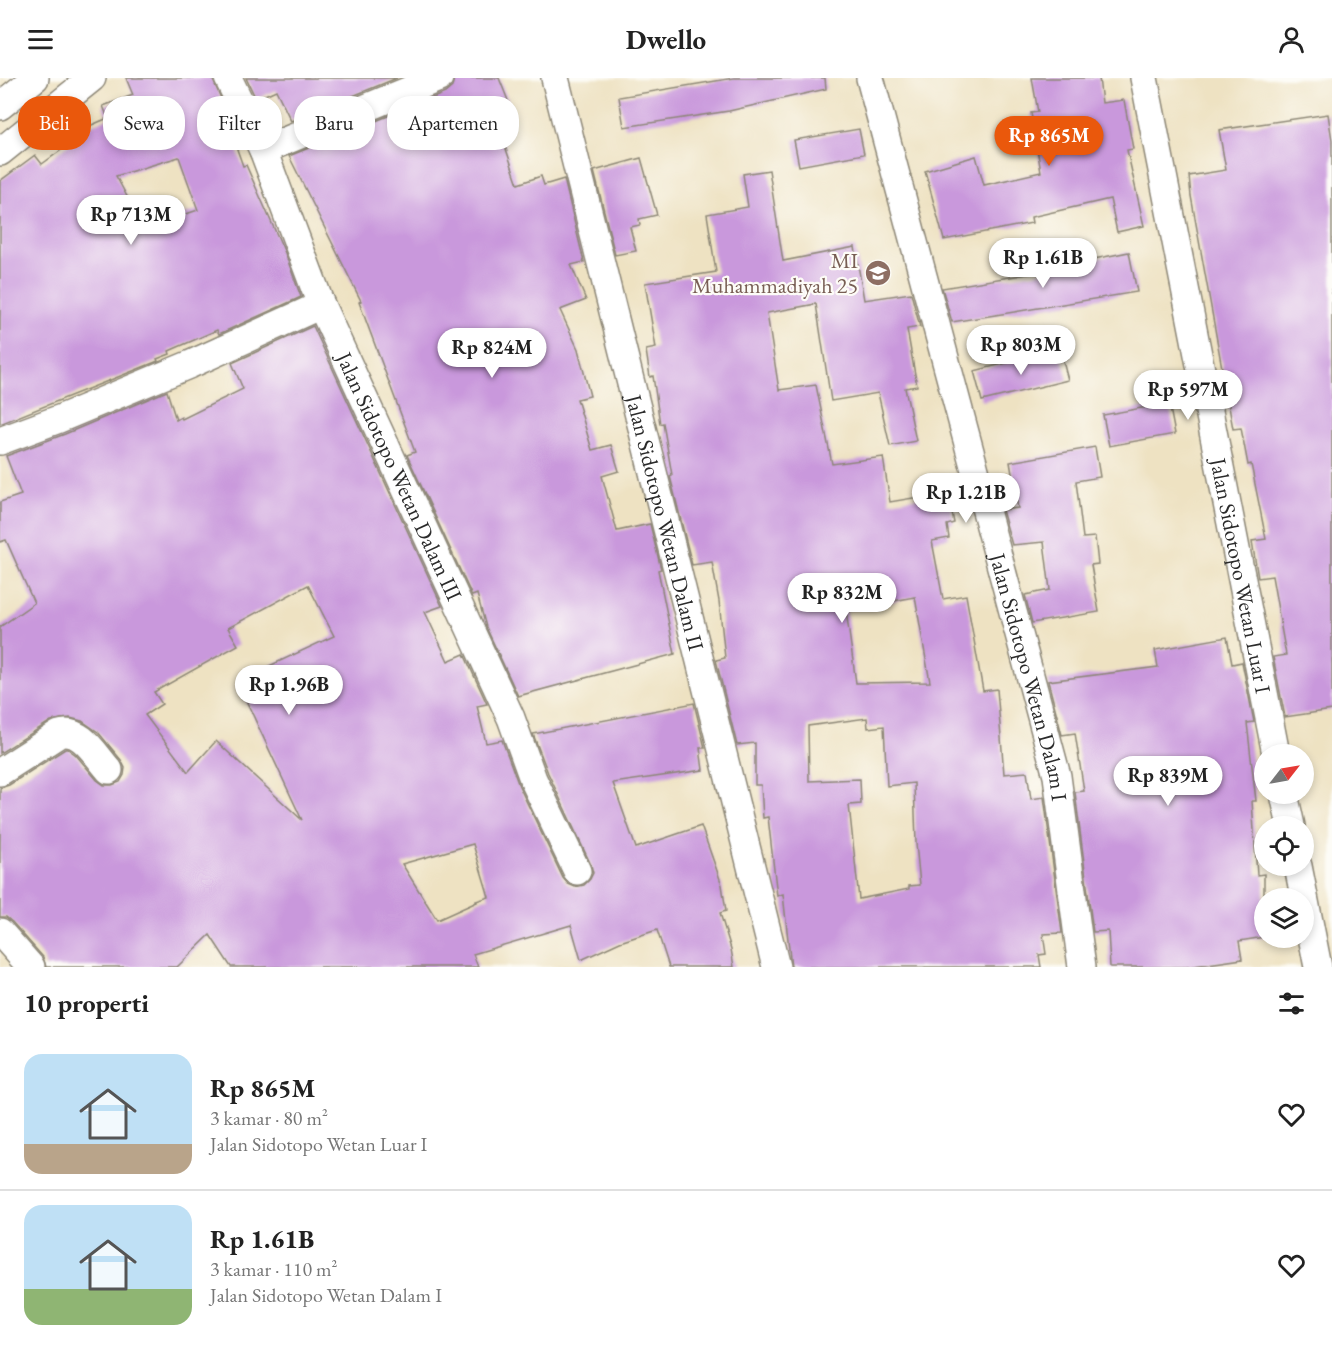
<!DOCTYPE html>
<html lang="id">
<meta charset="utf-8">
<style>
:root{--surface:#fff;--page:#f2f2f2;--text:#222;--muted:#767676;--line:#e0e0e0;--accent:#ea580c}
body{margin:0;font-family:"EB Garamond",serif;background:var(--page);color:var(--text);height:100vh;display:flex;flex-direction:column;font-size:22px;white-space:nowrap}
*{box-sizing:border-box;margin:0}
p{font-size:20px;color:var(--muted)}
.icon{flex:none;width:33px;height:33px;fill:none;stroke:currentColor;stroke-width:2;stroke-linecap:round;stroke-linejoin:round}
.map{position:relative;height:889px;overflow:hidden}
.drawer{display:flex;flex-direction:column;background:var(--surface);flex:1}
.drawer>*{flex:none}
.hud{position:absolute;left:18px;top:18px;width:600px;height:54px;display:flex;gap:12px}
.needle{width:39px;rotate:59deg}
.buttons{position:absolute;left:1254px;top:666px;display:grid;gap:12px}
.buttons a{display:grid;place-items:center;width:60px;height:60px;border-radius:50%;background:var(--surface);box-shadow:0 3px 9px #0003;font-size:30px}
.price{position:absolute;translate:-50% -51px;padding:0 14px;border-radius:21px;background:#fff;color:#222;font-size:20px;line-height:39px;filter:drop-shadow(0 2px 3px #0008)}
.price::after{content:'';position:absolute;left:50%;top:36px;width:18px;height:14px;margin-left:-9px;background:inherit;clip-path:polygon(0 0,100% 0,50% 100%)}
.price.current{background:var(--accent);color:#fff}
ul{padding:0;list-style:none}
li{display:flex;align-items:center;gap:18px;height:150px;padding:0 24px}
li+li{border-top:2px solid var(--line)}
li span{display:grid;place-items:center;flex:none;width:168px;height:120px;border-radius:18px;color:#555}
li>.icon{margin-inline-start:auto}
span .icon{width:72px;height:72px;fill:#fffc;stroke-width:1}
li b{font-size:26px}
h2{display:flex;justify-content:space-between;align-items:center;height:72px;padding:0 24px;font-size:26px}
.pill{padding:0 21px;border-radius:24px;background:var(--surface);box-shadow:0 3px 9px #0003;font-size:21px;line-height:54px}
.pill.current{background:var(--accent);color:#fff}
header{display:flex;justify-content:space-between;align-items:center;height:78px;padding:0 24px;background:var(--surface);font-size:27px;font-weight:700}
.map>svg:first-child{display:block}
.building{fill:#c998dc;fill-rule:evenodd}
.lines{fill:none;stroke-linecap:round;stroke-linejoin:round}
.street-casing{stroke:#8c8676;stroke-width:30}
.street{stroke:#fff;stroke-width:27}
.labels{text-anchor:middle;stroke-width:4.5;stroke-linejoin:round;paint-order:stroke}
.education-label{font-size:22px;fill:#785e54;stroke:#fdfcf7;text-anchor:end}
.street-label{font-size:22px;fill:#2b2b2b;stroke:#fdfcf7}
</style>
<header><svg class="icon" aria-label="menu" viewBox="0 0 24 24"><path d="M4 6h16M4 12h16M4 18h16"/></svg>Dwello<svg class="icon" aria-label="person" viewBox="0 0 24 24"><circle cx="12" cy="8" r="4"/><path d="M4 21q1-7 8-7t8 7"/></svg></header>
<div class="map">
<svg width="1332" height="889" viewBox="0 0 1332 889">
<rect width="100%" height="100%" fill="#fdfcf7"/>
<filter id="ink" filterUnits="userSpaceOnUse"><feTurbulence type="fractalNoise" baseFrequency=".0167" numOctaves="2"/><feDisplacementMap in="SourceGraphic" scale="12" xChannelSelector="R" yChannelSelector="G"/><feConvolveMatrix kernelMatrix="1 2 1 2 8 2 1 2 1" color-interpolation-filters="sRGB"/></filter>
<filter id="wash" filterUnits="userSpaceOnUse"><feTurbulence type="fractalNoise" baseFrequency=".008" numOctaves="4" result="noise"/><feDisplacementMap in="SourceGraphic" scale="24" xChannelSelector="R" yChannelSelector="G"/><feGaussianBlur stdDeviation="1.35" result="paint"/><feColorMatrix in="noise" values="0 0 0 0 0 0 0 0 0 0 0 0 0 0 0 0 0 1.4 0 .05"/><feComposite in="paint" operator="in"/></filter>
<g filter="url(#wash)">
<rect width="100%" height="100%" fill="#eee2c2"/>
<g id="blocks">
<g class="building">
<path d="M126 0H212L227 34 224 35 243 88 246 87 285 175 301 219 219 256 217 252 169 273 170 276 157 281 158 283 0 346V103L35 77 42 86 82 57 80 52 108 40 103 28 133 17ZM179 79 198 132 144 150 116 98Z"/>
<polygon points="246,0 397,0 291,43 276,12 256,21"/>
<polygon points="454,0 499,0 511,30 494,36 518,106 541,98 544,107 564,101 584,184 571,187 586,222 560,232 578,271 590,318 577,321 592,372 611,367 619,393 602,398 617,453 650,446 661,491 658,492 675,576 518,618 486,549 477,516 472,518 407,377 415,374 359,224 361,223 289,78 445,15 452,9"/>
<polygon points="734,0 825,0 826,11 729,33 624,49 619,19"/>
<polygon points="1032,0 1099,0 1102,25 1124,22 1133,71 1127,72 1144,148 1117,154 1110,121 1031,139 1032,145 944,162 925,93 976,78 984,107 1041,94 1031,35 1038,34"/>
<polygon points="1328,36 1332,62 1332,632 1285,639 1273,579 1286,577 1272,498 1258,500 1252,463 1266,461 1251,386 1248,387 1241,350 1233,351 1191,118 1189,98 1226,92 1219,52"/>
<polygon points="859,51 864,76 799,88 794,62"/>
<polygon points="641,80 657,137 639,141 640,147 630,149 636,173 615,177 594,93"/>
<path d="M769 92 783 183 855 169 864 222 911 215 920 249 907 251 917 308 905 310 916 363 890 368 878 315 831 323 816 226 767 235 779 312 816 307 832 386 883 379 890 424 948 414 954 445 947 447 949 460 932 463 943 521 966 517 983 613 997 611 1004 696 1027 694 1031 721 1044 719 1062 855 1043 856 1046 876 1039 877 1041 889H791L783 816 777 818 768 739 763 740 761 707H755V665L737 667 716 582 725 580 719 523 712 484 692 487 670 398 672 397 663 345 660 346 653 298 650 299 646 272 656 270 645 205 716 194 707 136 748 129 743 96ZM915 519 930 604 856 605 846 532ZM867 640 868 650 884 648 887 708 914 705 916 765 920 807 909 808V811L859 821 849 727 861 726 860 701 809 703 808 648Z"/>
<polygon points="1129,174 1137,214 952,244 942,210 1064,190 1064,187"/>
<path d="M313 248 442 528 425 534 448 583 464 576 487 626 477 628 486 665 502 662 519 708 563 800 568 806 575 809 584 807 590 801 593 795 591 787 548 695 533 656 694 625 705 670H700L703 692 613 705 636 770 701 748 722 807 726 833 720 835 731 871 734 889H669L657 852 620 864 581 882 571 847 473 876 478 889H231L210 857 177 889H46L43 879 12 844 6 839H0V710L9 707 65 671H68L76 677 97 702 104 707H112L120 704 124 697 125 690 121 682 98 654 82 643 70 640 51 643 0 675V549L34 525 6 462 0 464V424L21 417 6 378 65 356 167 313 176 342 181 339 182 341 243 311 232 285ZM308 507 334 558 237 603 302 742 216 663 188 694 145 637 162 626 154 614 238 567 228 550ZM473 766 489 819 476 823 477 824 437 842 402 786Z"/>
<polygon points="1060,272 1068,302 982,323 974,293"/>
<polygon points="1169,325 1175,356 1109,368 1103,337"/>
<polygon points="1095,369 1100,399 1076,403 1083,460 1095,459 1098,486 1091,487 1099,534 1032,545 1025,517 1050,512 1044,464 1012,467 1002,432 1018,430 1010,384"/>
<polygon points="1227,559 1232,586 1242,584 1254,644 1247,645 1256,723 1252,723 1257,797 1264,796 1264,859 1239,863 1242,881 1187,889 1110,889 1108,853 1093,854 1075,714 1084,713 1075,655 1062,657 1048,603 1158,589 1155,572"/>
</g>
</g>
</g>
<g filter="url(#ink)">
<use href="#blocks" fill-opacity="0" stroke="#8c8676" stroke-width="1.5"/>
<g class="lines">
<g class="street-casing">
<g id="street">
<path id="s1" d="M228 0 263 72 321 227 511 640 533 701 577 793"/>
<path id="s2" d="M555 0 776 889"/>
<path id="s3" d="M870 0 1057 698 1082 889"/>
<path id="s4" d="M1144 0 1276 676"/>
<polyline points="0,28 35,0"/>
<polyline points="263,72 439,0"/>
<polyline points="0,74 92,0"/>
<polyline points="0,363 59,341 191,286 321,227"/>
<path d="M0 694 59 656C81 649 96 678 109 692"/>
<polyline points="1284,716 1291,748"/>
<polyline points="1298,788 1318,889"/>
<polyline points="0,854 31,889"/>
</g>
</g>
<use href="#street" class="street"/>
</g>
</g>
<defs>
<g id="school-disc" transform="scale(1.35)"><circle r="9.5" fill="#8d6e63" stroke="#fdfcf7"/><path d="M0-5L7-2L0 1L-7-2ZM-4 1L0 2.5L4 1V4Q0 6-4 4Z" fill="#fff"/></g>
</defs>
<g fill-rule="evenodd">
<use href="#school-disc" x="878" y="195"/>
</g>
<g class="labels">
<g class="education-label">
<text x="858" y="190">MI<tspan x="858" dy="25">Muhammadiyah 25</tspan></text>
</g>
<g class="street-label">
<text dy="8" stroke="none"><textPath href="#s1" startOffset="434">Jalan Sidotopo Wetan Dalam III</textPath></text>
<text dy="8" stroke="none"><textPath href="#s2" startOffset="458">Jalan Sidotopo Wetan Dalam II</textPath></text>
<text dy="8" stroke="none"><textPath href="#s4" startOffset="507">Jalan Sidotopo Wetan Luar I</textPath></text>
<text dy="8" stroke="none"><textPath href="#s3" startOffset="620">Jalan Sidotopo Wetan Dalam I</textPath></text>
</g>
</g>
</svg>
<div class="buttons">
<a><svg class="needle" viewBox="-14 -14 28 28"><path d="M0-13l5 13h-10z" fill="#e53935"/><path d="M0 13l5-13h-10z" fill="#767676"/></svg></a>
<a><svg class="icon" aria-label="locate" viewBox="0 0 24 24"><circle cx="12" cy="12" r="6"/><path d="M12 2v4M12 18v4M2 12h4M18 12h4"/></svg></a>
<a><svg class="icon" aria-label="layers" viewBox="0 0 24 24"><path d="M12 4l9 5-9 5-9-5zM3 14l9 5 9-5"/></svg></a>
</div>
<b class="price current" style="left:1049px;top:89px">Rp 865M</b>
<b class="price" style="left:131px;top:168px">Rp 713M</b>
<b class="price" style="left:1043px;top:211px">Rp 1.61B</b>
<b class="price" style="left:1021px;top:298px">Rp 803M</b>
<b class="price" style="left:492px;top:301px">Rp 824M</b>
<b class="price" style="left:1188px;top:343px">Rp 597M</b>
<b class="price" style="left:966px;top:446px">Rp 1.21B</b>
<b class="price" style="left:842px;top:546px">Rp 832M</b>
<b class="price" style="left:289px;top:638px">Rp 1.96B</b>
<b class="price" style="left:1168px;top:729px">Rp 839M</b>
<div class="hud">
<a class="pill current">Beli</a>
<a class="pill">Sewa</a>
<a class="pill">Filter</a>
<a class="pill">Baru</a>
<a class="pill">Apartemen</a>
</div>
</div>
<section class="drawer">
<h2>10 properti<svg class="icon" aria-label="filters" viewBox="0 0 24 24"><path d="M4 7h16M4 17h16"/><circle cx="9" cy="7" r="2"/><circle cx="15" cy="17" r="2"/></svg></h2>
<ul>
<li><span style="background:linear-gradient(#bfe0f5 75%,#b9a48a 0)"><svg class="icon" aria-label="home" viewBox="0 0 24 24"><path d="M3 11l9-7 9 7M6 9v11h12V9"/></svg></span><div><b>Rp 865M</b><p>3 kamar · 80 m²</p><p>Jalan Sidotopo Wetan Luar I</p></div><svg class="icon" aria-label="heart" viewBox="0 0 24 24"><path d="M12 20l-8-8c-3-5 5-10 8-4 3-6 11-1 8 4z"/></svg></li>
<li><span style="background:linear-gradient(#bfe0f5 70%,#8fb573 0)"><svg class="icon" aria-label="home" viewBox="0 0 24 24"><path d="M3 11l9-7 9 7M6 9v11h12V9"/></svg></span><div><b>Rp 1.61B</b><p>3 kamar · 110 m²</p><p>Jalan Sidotopo Wetan Dalam I</p></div><svg class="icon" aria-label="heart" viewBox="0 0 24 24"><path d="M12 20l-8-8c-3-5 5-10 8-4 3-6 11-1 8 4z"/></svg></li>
</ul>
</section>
